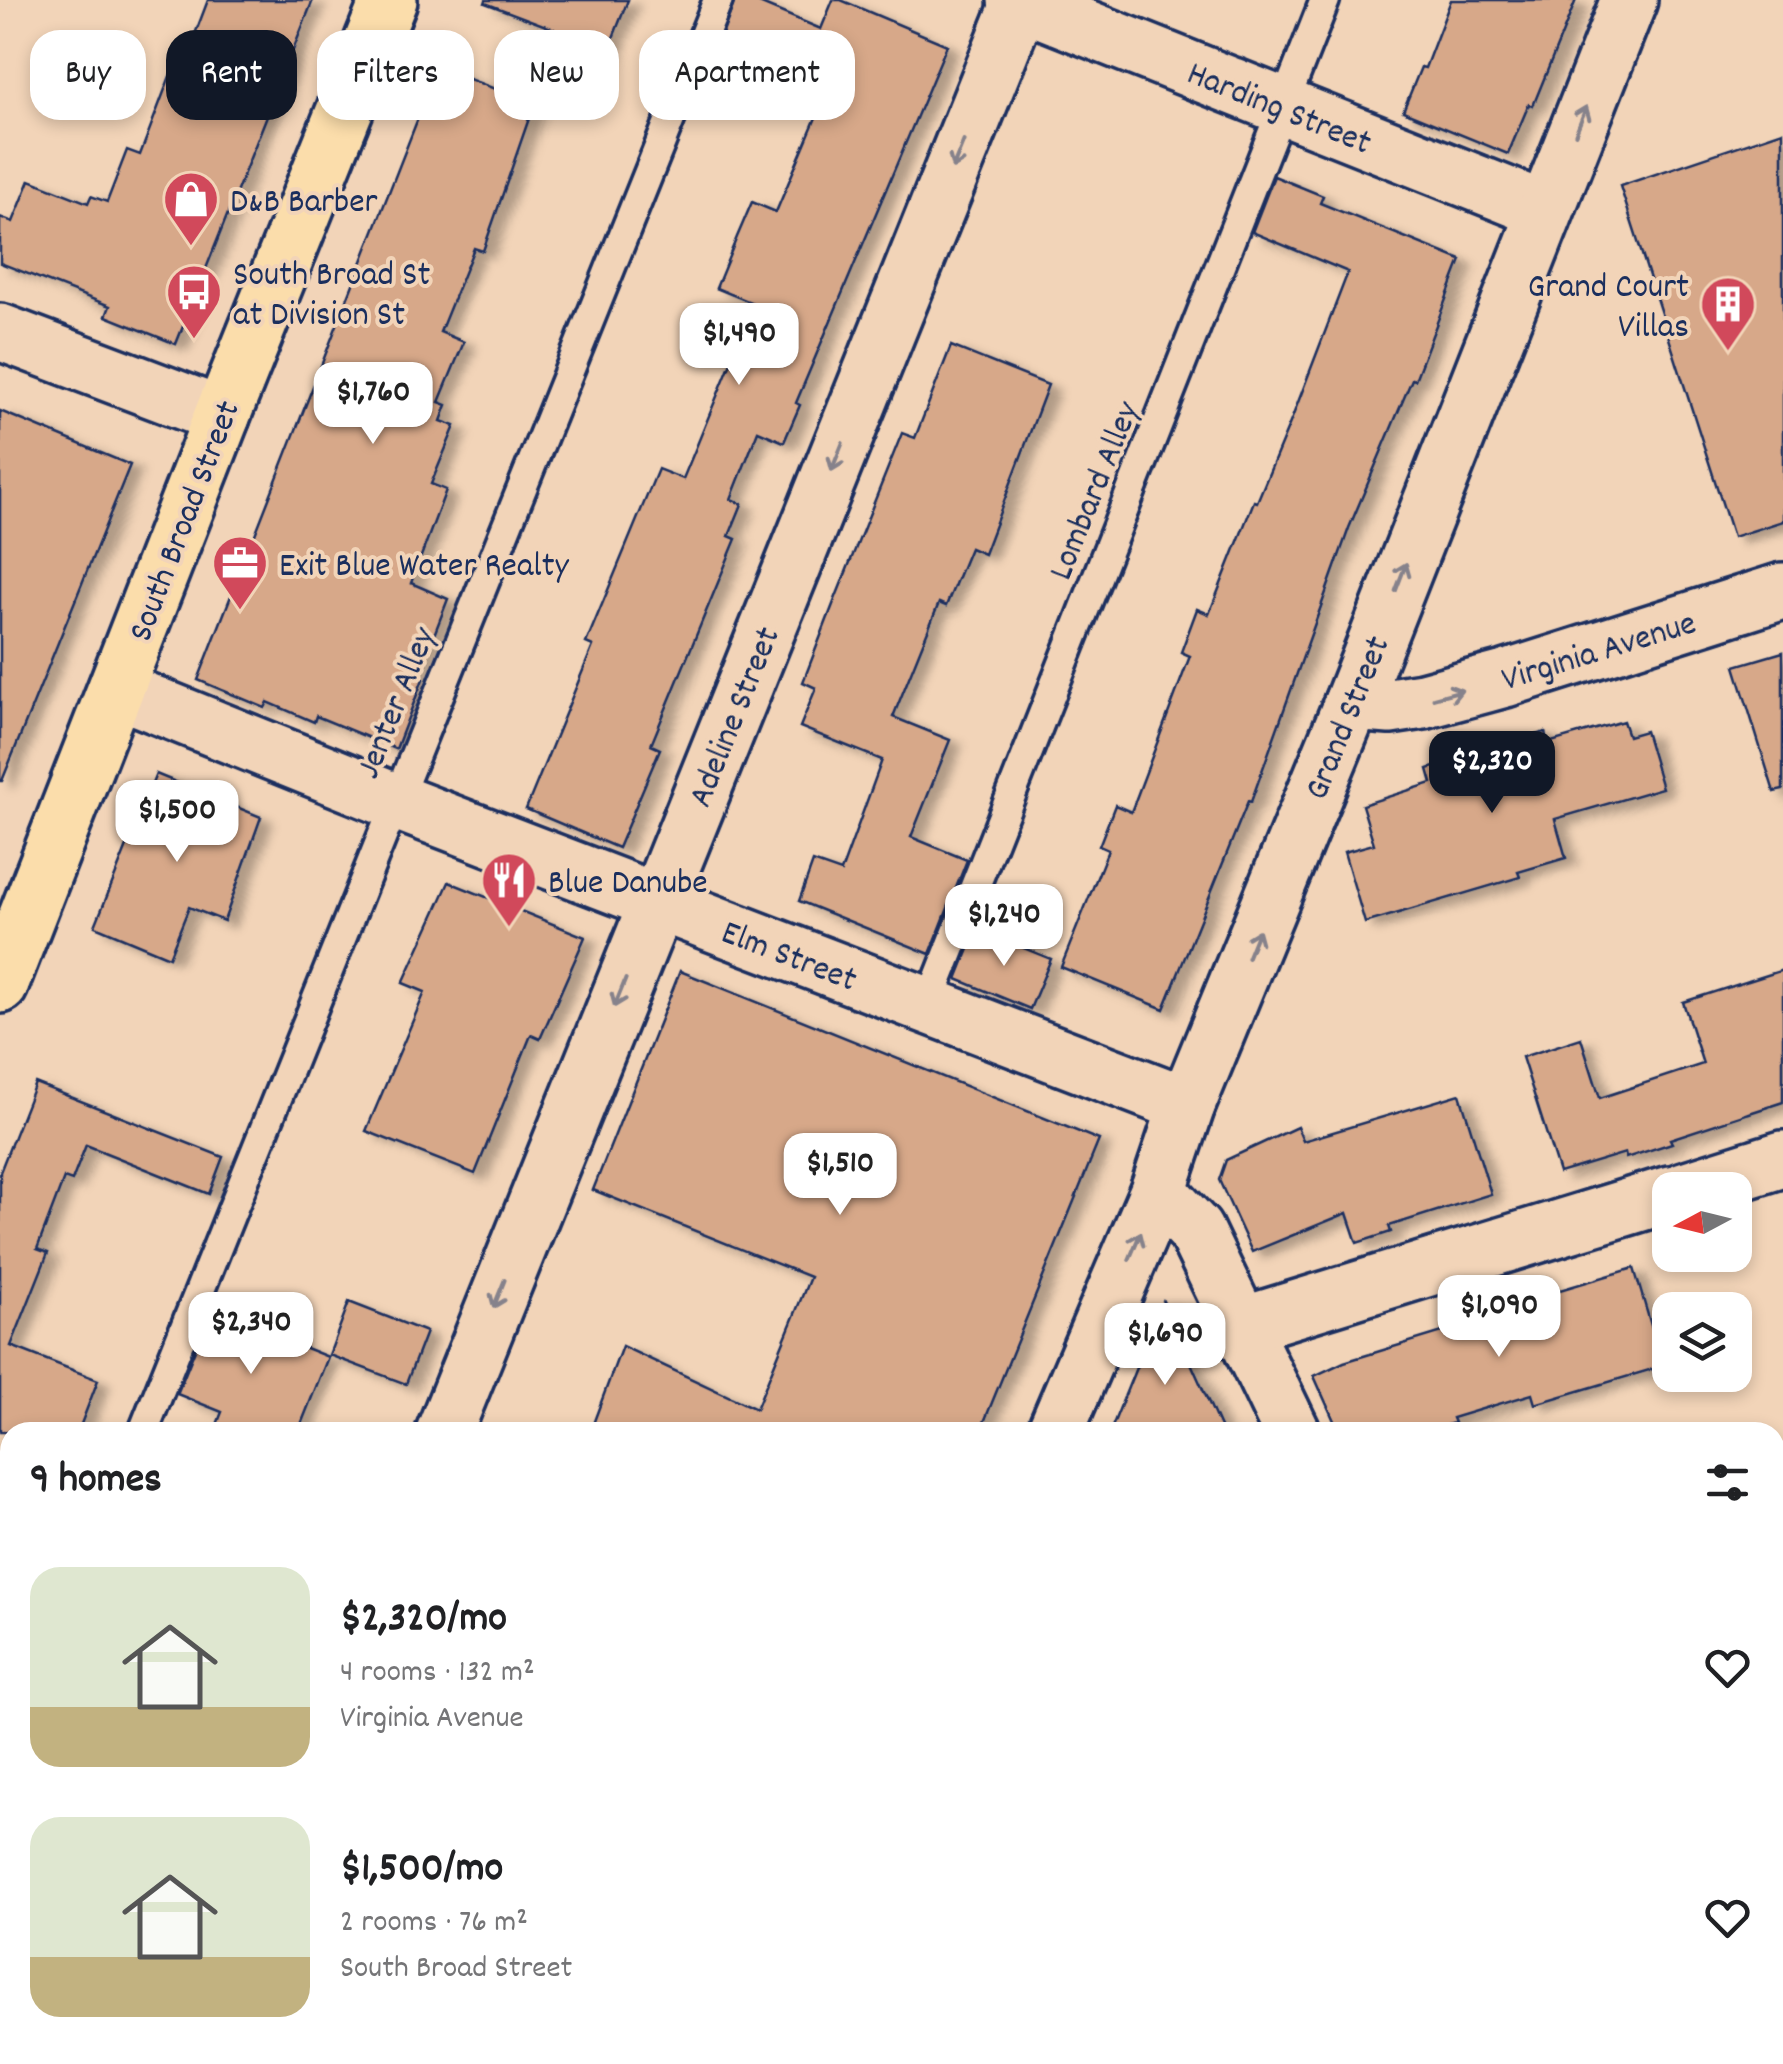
<!DOCTYPE html>
<meta charset="utf-8">
<style>
:root{--surface:#fff;--page:#f6f6f6;--text:#202124;--muted:#757577;--accent:#111827}
body{margin:0;font-family:Dekko,sans-serif;background:var(--page);color:var(--text);height:100vh;display:flex;flex-direction:column;font-size:38px;white-space:nowrap}
*{box-sizing:border-box;margin:0}
p{font-size:32px;color:var(--muted)}
.icon{flex:none;width:55px;height:55px;fill:none;stroke:currentColor;stroke-width:2;stroke-linecap:round;stroke-linejoin:round}
.map{position:relative;flex:1;overflow:hidden}
.drawer{position:absolute;left:0px;top:1422px;width:1785px;height:642px;display:flex;flex-direction:column;background:var(--surface);border-radius:30px 30px 0 0;box-shadow:0 5px 15px #0003}
.drawer>*{flex:none}
.hud{position:absolute;left:30px;top:30px;width:1000px;height:90px;display:flex;gap:20px}
.needle{width:65px;rotate:263deg}
.buttons{position:absolute;left:1652px;top:1172px;display:grid;gap:20px}
.buttons a{display:grid;place-items:center;width:100px;height:100px;border-radius:20px;background:var(--surface);box-shadow:0 5px 15px #0003;font-size:50px}
.price{position:absolute;translate:-50% -85px;padding:0 22px;border-radius:20px;background:#fff;color:#222;font-size:32px;line-height:65px;filter:drop-shadow(0 2px 5px #0008)}
.price::after{content:'';position:absolute;left:50%;top:60px;width:30px;height:22px;margin-left:-15px;background:inherit;clip-path:polygon(0 0,100% 0,50% 100%)}
.price.current{background:var(--accent);color:#fff}
ul{padding:0;list-style:none}
li{display:flex;align-items:center;gap:30px;height:250px;padding:0 30px}
li span{display:grid;place-items:center;flex:none;width:280px;height:200px;border-radius:30px;color:#555}
li>.icon{margin-inline-start:auto}
span .icon{width:120px;height:120px;fill:#fffc;stroke-width:1}
li b{font-size:42px}
h2{display:flex;justify-content:space-between;align-items:center;height:120px;padding:0 30px;font-size:42px}
.tag{padding:0 35px;border-radius:30px;background:var(--surface);box-shadow:0 5px 15px #0003;font-size:35px;line-height:90px}
.tag.current{background:var(--accent);color:#fff}
.map>svg:first-child{display:block}
.green{fill:#b8d68e;stroke:#6a8276;stroke-width:2.5}
.building{fill:#d7a889;stroke:#1b2f5e;stroke-width:2.5;filter:url(#shadow)}
.lines{fill:none;stroke-linecap:round;stroke-linejoin:round}
.lane-casing{stroke:#1b2f5e;stroke-width:35}
.street-casing{stroke:#1b2f5e;stroke-width:62}
.primary-casing{stroke:#1b2f5e;stroke-width:62}
.lane{stroke:#f2d4b8;stroke-width:28}
.street{stroke:#f2d4b8;stroke-width:55}
.primary{stroke:#fbddab;stroke-width:55}
.oneway{stroke:#86828b}
.labels{text-anchor:middle;stroke-width:8;stroke-linejoin:round;paint-order:stroke}
.street-label{font-size:35px;fill:#1b2f5e;stroke:#f2d4b8}
.poi-label{font-size:35px;fill:#1b2f5e;stroke:#f2d4b8;text-anchor:start}
</style>
<div class="map">
<svg width="1783" height="2064" viewBox="0 0 1783 2064">
<defs>
<filter id="shadow"><feDropShadow dx="11" dy="6" stdDeviation="5" flood-color="#0004"/></filter>
</defs>
<rect width="100%" height="100%" fill="#f2d4b8"/>
<filter id="ink" filterUnits="userSpaceOnUse"><feTurbulence type="fractalNoise" baseFrequency=".01" numOctaves="2"/><feDisplacementMap in="SourceGraphic" scale="20" xChannelSelector="R" yChannelSelector="G"/><feConvolveMatrix kernelMatrix="1 2 1 2 8 2 1 2 1" color-interpolation-filters="sRGB"/></filter>
<g filter="url(#ink)">
<polygon class="green" points="1108,2055 1257,2055 1261,2064 1088,2064"/>
<g class="building">
<polygon points="208,0 313,0 176,344 106,316 110,306 0,263 0,217 13,222 30,180 88,203 91,196 107,202 127,150 140,155 178,55 186,58"/>
<polygon points="486,0 628,0 590,96 536,74 554,29 485,3"/>
<polygon points="735,0 752,0 821,29 833,0 841,0 947,45 796,403 800,405 784,442 758,431 731,499 742,504 729,536 736,539 651,745 660,749 618,848 526,809 593,646 586,643 658,469 683,479 755,304 716,288 737,237 752,202 776,212 820,108 790,95 793,90 714,57"/>
<polygon points="1451,0 1576,0 1533,106 1529,104 1508,154 1403,111 1421,67 1425,68"/>
<polygon points="438,67 534,104 483,251 474,248 440,332 464,342 439,402 447,405 441,421 455,426 431,484 446,490 411,583 448,599 418,676 423,679 396,749 316,716 314,722 268,702 265,708 198,680"/>
<polygon points="1783,131 1783,521 1733,537 1620,186"/>
<polygon points="1274,176 1323,196 1320,203 1461,260 1415,380 1412,379 1349,528 1251,802 1248,801 1164,1009 1061,967 1108,850 1099,846 1115,805 1131,812 1190,656 1181,652 1197,609 1209,614 1254,501 1257,502 1292,418 1348,272 1252,232"/>
<polygon points="951,346 1048,385 984,554 970,548 946,606 939,603 893,717 950,740 911,837 967,860 930,954 799,901 813,862 841,872 882,760 800,727 816,688 803,682 834,602 902,433 915,438"/>
<polygon points="0,411 130,465 2,781 0,781"/>
<polygon points="1783,652 1783,790 1774,792 1735,666"/>
<polygon points="1623,721 1628,736 1645,731 1662,788 1555,819 1566,858 1518,872 1520,877 1365,923 1344,852 1374,844 1362,805 1432,783 1428,769 1481,751 1545,732 1548,743"/>
<polygon points="156,774 261,817 224,921 189,907 169,957 95,926"/>
<polygon points="449,882 585,937 540,1039 531,1035 475,1174 366,1131 425,992 403,983"/>
<polygon points="977,929 1051,959 1030,1009 957,979"/>
<polygon points="1783,970 1783,1102 1670,1139 1672,1143 1626,1158 1625,1153 1559,1173 1522,1057 1581,1038 1600,1098 1703,1064 1683,1002"/>
<polygon points="680,971 1099,1140 980,1432 590,1432 622,1346 756,1409 810,1277 593,1190"/>
<polygon points="35,1083 223,1157 209,1194 86,1145 72,1181 64,1178 37,1249 48,1253 11,1346 98,1380 78,1432 0,1432 0,1172"/>
<polygon points="1460,1094 1491,1194 1389,1226 1391,1232 1357,1243 1347,1213 1252,1252 1219,1180 1226,1160 1297,1127 1303,1141"/>
<polygon points="1634,1268 1663,1366 1535,1404 1532,1394 1452,1418 1454,1423 1421,1432 1339,1432 1314,1376 1344,1362 1531,1305 1529,1299"/>
<polygon points="1163,1301 1191,1363 1222,1432 1110,1432"/>
<polygon points="349,1302 426,1332 406,1384 329,1355"/>
<polygon points="211,1310 328,1357 298,1432 214,1432 222,1412 177,1394"/>
</g>
<g class="lines">
<g class="lane-casing">
<g id="lane">
<polyline points="927,1008 1325,0"/>
<polyline points="143,1432 718,0"/>
<polyline points="0,1791 10,1767"/>
<polyline points="489,2064 493,2055"/>
</g>
</g>
<g class="street-casing">
<g id="street">
<polyline points="1016,0 1544,210"/>
<polyline points="0,332 222,416"/>
<polyline points="116,689 394,801 1187,1105"/>
<polyline points="1352,703 1390,706 1423,701 1505,679 1783,591"/>
<polyline points="1684,1190 1783,1159"/>
<polyline points="1158,1191 1195,1230 1292,1432"/>
<polyline points="1243,1325 1670,1194"/>
<polyline points="444,1432 1021,0"/>
<polyline points="1055,1432 1158,1191 1187,1105 1352,703 1629,0"/>
<polyline points="0,1616 10,1620"/>
<polyline points="1775,1728 1783,1725"/>
<polyline points="1576,2055 1580,2064"/>
<polyline points="193,2064 196,2055"/>
<polyline points="793,2064 797,2055"/>
</g>
</g>
<g class="primary-casing">
<polyline id="primary" points="0,985 222,416 389,0"/>
</g>
<use href="#lane" class="lane"/>
<use href="#street" class="street"/>
<use href="#primary" class="primary"/>
</g>
<defs><path id="oneway-shaft" d="M-6 0H5M1.5-3L5.5 0L1.5 3" fill="none" stroke-width="1.6" stroke-linecap="round" stroke-linejoin="round" transform="scale(2.5)"/></defs>
<g class="oneway">
<use href="#oneway-shaft" transform="translate(1581 120) rotate(-68)"/>
<use href="#oneway-shaft" transform="translate(958 155) rotate(112)"/>
<use href="#oneway-shaft" transform="translate(837 457) rotate(112)"/>
<use href="#oneway-shaft" transform="translate(1401 577) rotate(-69)"/>
<use href="#oneway-shaft" transform="translate(1448 694) rotate(-15)"/>
<use href="#oneway-shaft" transform="translate(1253 944) rotate(-68)"/>
<use href="#oneway-shaft" transform="translate(620 993) rotate(112)"/>
<use href="#oneway-shaft" transform="translate(1135 1246) rotate(-67)"/>
<use href="#oneway-shaft" transform="translate(499 1294) rotate(112)"/>
</g>
</g>
<defs>
<g id="shop-pin" transform="scale(2.875)"><path d="M0 17L-7.5 6A9.5 9.5 0 1 1 7.5 6Z" fill="#d1495b" stroke="#f2d4b8"/><path d="M-5-2.5h2.3a2.7 3.5 0 0 1 5.4 0H5L5.5 6h-11ZM-1.5-2.5h3a1.5 2.3 0 0 0-3 0Z" fill="#fff"/></g>
<g id="bus-pin" transform="scale(2.875)"><path d="M0 17L-7.5 6A9.5 9.5 0 1 1 7.5 6Z" fill="#d1495b" stroke="#f2d4b8"/><path d="M-5-6H5V4H4V6H2V4H-2V6H-4V4H-5ZM-3.5-4V0h7V-4ZM-3.5 1.2v1.5H-2V1.2ZM2 1.2v1.5H3.5V1.2Z" fill="#fff"/></g>
<g id="building-pin" transform="scale(2.875)"><path d="M0 17L-7.5 6A9.5 9.5 0 1 1 7.5 6Z" fill="#d1495b" stroke="#f2d4b8"/><path d="M-4-6H4V6H1V3H-1V6H-4ZM-2.5-4.3h1.7v1.8h-1.7ZM.8-4.3h1.7v1.8H.8ZM-2.5-1h1.7V.8h-1.7ZM.8-1h1.7V.8H.8Z" fill="#fff"/></g>
<g id="office-pin" transform="scale(2.875)"><path d="M0 17L-7.5 6A9.5 9.5 0 1 1 7.5 6Z" fill="#d1495b" stroke="#f2d4b8"/><path d="M-6-3h4V-5.5h4V-3h4V5H-6ZM-1-4.5V-3h2v-1.5ZM-6 0V1H6V0Z" fill="#fff"/></g>
<g id="restaurant-pin" transform="scale(2.875)"><path d="M0 17L-7.5 6A9.5 9.5 0 1 1 7.5 6Z" fill="#d1495b" stroke="#f2d4b8"/><path d="M-5-6h1v4h1v-4h1v4h1v-4h1v5L-1.5 .5V6h-2V.5L-5-1ZM5-6V6H3V1.5H1.5Q1.5-4 5-6Z" fill="#fff"/></g>
</defs>
<g fill-rule="evenodd">
<use href="#shop-pin" x="191" y="199"/>
<use href="#bus-pin" x="194" y="292"/>
<use href="#building-pin" x="1728" y="304"/>
<use href="#office-pin" x="240" y="563"/>
<use href="#restaurant-pin" x="509" y="880"/>
</g>
<g class="labels">
<g class="street-label">
<text transform="translate(1280 106) rotate(22)" y="12">Harding Street</text>
<text transform="translate(1092 490) rotate(-68)" y="12">Lombard Alley</text>
<text transform="translate(182 520) rotate(-69)" y="12">South Broad Street</text>
<text transform="translate(1598 649) rotate(-17)" y="12">Virginia Avenue</text>
<text transform="translate(394 702) rotate(-68)" y="12">Jenter Alley</text>
<text transform="translate(732 716) rotate(-68)" y="12">Adeline Street</text>
<text transform="translate(1345 717) rotate(-68)" y="12">Grand Street</text>
<text transform="translate(790 954) rotate(21)" y="12">Elm Street</text>
</g>
<g class="poi-label">
<text x="230" y="211">D&amp;B Barber</text>
<text x="233" y="284">South Broad St<tspan x="233" dy="40">at Division St</tspan></text>
<text x="1689" y="296" text-anchor="end">Grand Court<tspan x="1689" dy="40">Villas</tspan></text>
<text x="279" y="575">Exit Blue Water Realty</text>
<text x="548" y="892">Blue Danube</text>
</g>
</g>
</svg>
<div class="buttons">
<a><svg class="needle" viewBox="-14 -14 28 28"><path d="M0-13l5 13h-10z" fill="#e53935"/><path d="M0 13l5-13h-10z" fill="#757577"/></svg></a>
<a><svg class="icon" aria-label="layers" viewBox="0 0 24 24"><path d="M12 4l9 5-9 5-9-5zM3 14l9 5 9-5"/></svg></a>
</div>
<b class="price" style="left:739px;top:388px">$1,490</b>
<b class="price" style="left:373px;top:447px">$1,760</b>
<b class="price current" style="left:1492px;top:816px">$2,320</b>
<b class="price" style="left:177px;top:865px">$1,500</b>
<b class="price" style="left:1004px;top:969px">$1,240</b>
<b class="price" style="left:840px;top:1218px">$1,510</b>
<b class="price" style="left:1499px;top:1360px">$1,090</b>
<b class="price" style="left:251px;top:1377px">$2,340</b>
<b class="price" style="left:1165px;top:1388px">$1,690</b>
<div class="hud">
<a class="tag">Buy</a>
<a class="tag current">Rent</a>
<a class="tag">Filters</a>
<a class="tag">New</a>
<a class="tag">Apartment</a>
</div>
<section class="drawer">
<h2>9 homes<svg class="icon" aria-label="filters" viewBox="0 0 24 24"><path d="M4 7h16M4 17h16"/><circle cx="9" cy="7" r="2"/><circle cx="15" cy="17" r="2"/></svg></h2>
<ul>
<li><span style="background:linear-gradient(#dfe7d0 70%,#c2b280 0)"><svg class="icon" aria-label="home" viewBox="0 0 24 24"><path d="M3 11l9-7 9 7M6 9v11h12V9"/></svg></span><div><b>$2,320/mo</b><p>4 rooms · 132 m²</p><p>Virginia Avenue</p></div><svg class="icon" aria-label="heart" viewBox="0 0 24 24"><path d="M12 20l-8-8c-3-5 5-10 8-4 3-6 11-1 8 4z"/></svg></li>
<li><span style="background:linear-gradient(#dfe7d0 70%,#c2b280 0)"><svg class="icon" aria-label="home" viewBox="0 0 24 24"><path d="M3 11l9-7 9 7M6 9v11h12V9"/></svg></span><div><b>$1,500/mo</b><p>2 rooms · 76 m²</p><p>South Broad Street</p></div><svg class="icon" aria-label="heart" viewBox="0 0 24 24"><path d="M12 20l-8-8c-3-5 5-10 8-4 3-6 11-1 8 4z"/></svg></li>
</ul>
</section>
</div>
